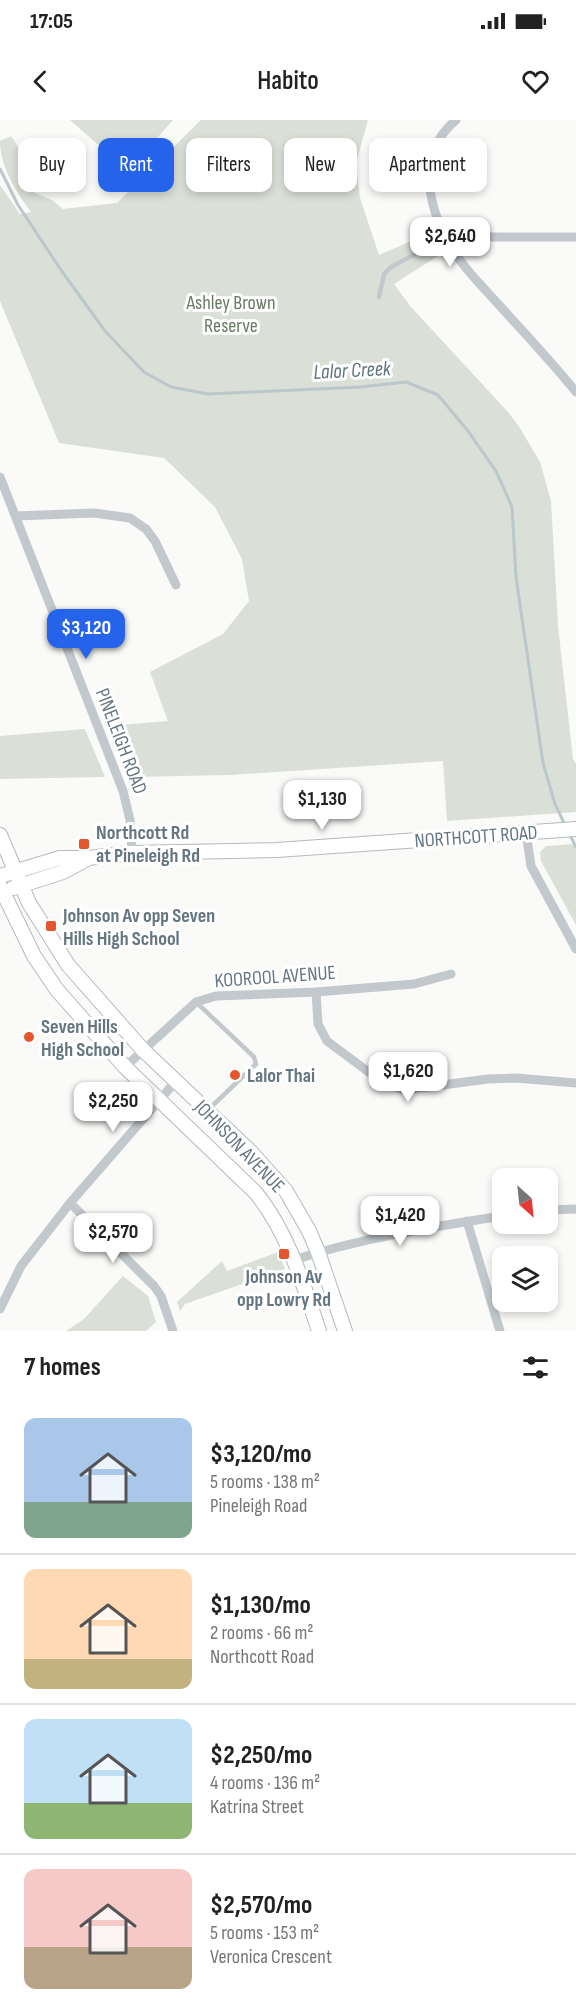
<!DOCTYPE html>
<meta charset="utf-8">
<style>
:root{--surface:#fff;--page:#f6f6f6;--text:#222;--muted:#767676;--line:#e0e0e0;--accent:#2563eb}
body{margin:0;font-family:"Sofia Sans Condensed",sans-serif;background:var(--page);color:var(--text);height:100vh;display:flex;flex-direction:column;font-size:22px;white-space:nowrap}
*{box-sizing:border-box;margin:0}
p{font-size:20px;color:var(--muted)}
.icon{flex:none;width:33px;height:33px;fill:none;stroke:currentColor;stroke-width:2;stroke-linecap:round;stroke-linejoin:round}
.map{position:relative;height:1211px;overflow:hidden}
.panel{display:flex;flex-direction:column;background:var(--surface);flex:1}
.panel>*{flex:none}
.top-card{position:absolute;left:18px;top:18px;width:540px;height:54px;display:flex;gap:12px}
.needle{width:39px;rotate:153deg}
.tools{position:absolute;left:492px;top:1048px;display:grid;gap:12px}
.tools a{display:grid;place-items:center;width:66px;height:66px;border-radius:12px;background:var(--surface);box-shadow:0 3px 9px #0003;font-size:30px}
.price{position:absolute;translate:-50% -51px;padding:0 14px;border-radius:12px;background:#fff;color:#222;font-size:20px;line-height:39px;filter:drop-shadow(0 2px 3px #0008)}
.price::after{content:'';position:absolute;left:50%;top:36px;width:18px;height:14px;margin-left:-9px;background:inherit;clip-path:polygon(0 0,100% 0,50% 100%)}
.price.active{background:var(--accent);color:#fff}
ul{padding:0;list-style:none}
li{display:flex;align-items:center;gap:18px;height:150px;padding:0 24px}
li+li{border-top:2px solid var(--line)}
li span{display:grid;place-items:center;flex:none;width:168px;height:120px;border-radius:12px;color:#555}
li>.icon{margin-inline-start:auto}
span .icon{width:72px;height:72px;fill:#fffc;stroke-width:1}
li b{font-size:26px}
h2{display:flex;justify-content:space-between;align-items:center;height:72px;padding:0 24px;font-size:26px}
.tag{padding:0 21px;border-radius:12px;background:var(--surface);box-shadow:0 3px 9px #0003;font-size:21px;line-height:54px}
.tag.active{background:var(--accent);color:#fff}
.status{display:flex;justify-content:space-between;align-items:center;height:42px;padding:0 30px;background:var(--surface);direction:ltr}
.status svg{height:16px;fill:currentColor}
header{display:flex;justify-content:space-between;align-items:center;height:78px;padding:0 24px;background:var(--surface);font-size:27px;font-weight:600}
.map>svg:first-child{display:block}
.green{fill:#dadfd7}
.lines{fill:none;stroke-linecap:round;stroke-linejoin:round}
.stream{stroke:#bbc7cb;stroke-width:3}
.secondary-casing{stroke:#b3babf;stroke-width:16}
.lane{stroke:#c3c8cc;stroke-width:4.5}
.street{stroke:#c3c8cc;stroke-width:9}
.secondary{stroke:#fff;stroke-width:14}
.poi-dot{fill:#e4572e;stroke:#fff;stroke-width:2}
.labels{text-anchor:middle;stroke-width:6;stroke-linejoin:round;paint-order:stroke}
.park-label{font-size:20px;fill:#687a64;stroke:#fff}
.street-label{font-size:20px;fill:#657683;stroke:#fff}
.poi-label{font-size:20px;font-weight:bold;fill:#657683;stroke:#fff;text-anchor:start}
.water-label{font-size:21px;font-style:italic;fill:#60757c;stroke:#fff}
</style>
<div class="status"><b>17:05</b><svg viewBox="0 0 49 12"><path d="M0 12V9h3v3zM5 12V6h3v6zM10 12V3h3v9zM15 12V0h3v12zM26 1h20v11H26zM47 4h2v5h-2z"/></svg></div>
<header><svg class="icon" aria-label="back" viewBox="0 0 24 24"><path d="M15 5l-7 7 7 7"/></svg>Habito<svg class="icon" aria-label="heart" viewBox="0 0 24 24"><path d="M12 20l-8-8c-3-5 5-10 8-4 3-6 11-1 8 4z"/></svg></header>
<div class="map">
<svg width="576" height="1211" viewBox="0 0 576 1211">
<rect width="100%" height="100%" fill="#fafaf8"/>
<g class="green">
<polygon points="70,0 173,0 128,51"/>
<path d="M201 0H368L356 43 360 78 379 135 430 113 441 134 394 164 411 187 508 292 520 308 540 342 551 381 558 506 573 639 576 644V692L447 701 443 641 230 655 130 657 110 606 168 601 150 552 223 514 249 481 242 439 215 387 164 338 59 323 0 181V65L20 94 31 92C16 72 0 46 0 21L11 16 33 50V72L52 80 63 89 117 83Z"/>
<polygon points="85,609 105,657 0,659 0,616"/>
<polygon points="576,724 576,805 541,741 540,732 546,726"/>
<polygon points="278,1132 285,1149 185,1184 180,1191 177,1182 222,1141 227,1151"/>
<polygon points="123,1156 148,1176 156,1202 146,1211 66,1211 84,1199"/>
</g>
<g class="lines">
<g class="stream">
<polyline points="0,49 18,85 61,150 105,211 144,252 171,267 208,274 360,267 406,262 438,275 468,311 496,351 512,387 516,457 543,643 555,684 566,707"/>
<polyline points="569,713 576,727"/>
</g>
<g class="secondary-casing">
<g id="secondary">
<polyline points="0,715 29,783 68,845 143,930 250,1031 286,1071 309,1111 318,1132 345,1211"/>
<polyline points="0,756 60,738 88,738 132,733 277,730 576,709"/>
<path d="M0 766 34 836 57 870 125 947 256 1073C288 1113 303 1163 319 1211"/>
<polyline points="13,768 63,752 87,739"/>
</g>
</g>
<g class="lane">
<polyline points="379,177 384,154 391,147 447,117"/>
<polyline points="196,882 254,937 256,944 209,989"/>
</g>
<g class="street">
<path d="M456 0C408 40 433 107 466 148 480 165 495 180 509 196 532 221 555 246 576 272"/>
<polyline points="447,117 576,117"/>
<polyline points="0,357 123,671 130,700 132,733"/>
<polyline points="16,396 94,393 130,398 146,409 155,421 176,465"/>
<polyline points="526,713 531,746 576,829"/>
<polyline points="316,872 318,904 327,921 382,962 404,970 488,959 516,958 576,963"/>
<polyline points="125,947 196,882 216,876 316,872 414,864 451,854"/>
<polyline points="70,1083 154,1166 161,1176 173,1211"/>
<polyline points="548,1090 576,1089"/>
<polyline points="467,1101 500,1211"/>
<path d="M294 1140C361 1118 433 1107 502 1096"/>
<polyline points="0,1189 21,1146 70,1083 176,961"/>
</g>
<use href="#secondary" class="secondary"/>
</g>
<g class="poi-dot">
<rect x="78" y="718" width="12" height="12" rx="3"/>
<rect x="45" y="800" width="12" height="12" rx="3"/>
<circle cx="29" cy="917" r="6"/>
<circle cx="235" cy="955" r="6"/>
<rect x="278" y="1128" width="12" height="12" rx="3"/>
</g>
<g class="labels">
<g class="park-label">
<text x="231" y="189">Ashley Brown<tspan x="231" dy="23">Reserve</tspan></text>
</g>
<g class="street-label">
<text transform="translate(122 621) rotate(69)" y="7">PINELEIGH ROAD</text>
<text transform="translate(476 716) rotate(-4)" y="7">NORTHCOTT ROAD</text>
<text transform="translate(275 856) rotate(-4)" y="7">KOOROOL AVENUE</text>
<text transform="translate(240 1026) rotate(46)" y="7">JOHNSON AVENUE</text>
</g>
<g class="poi-label">
<text x="96" y="719">Northcott Rd<tspan x="96" dy="23">at Pineleigh Rd</tspan></text>
<text x="63" y="802">Johnson Av opp Seven<tspan x="63" dy="23">Hills High School</tspan></text>
<text x="41" y="913">Seven Hills<tspan x="41" dy="23">High School</tspan></text>
<text x="247" y="962">Lalor Thai</text>
<text x="284" y="1163" text-anchor="middle">Johnson Av<tspan x="284" dy="23">opp Lowry Rd</tspan></text>
</g>
<g class="water-label">
<text transform="translate(352 250) rotate(-3)" y="7">Lalor Creek</text>
</g>
</g>
</svg>
<div class="tools">
<a><svg class="needle" viewBox="-14 -14 28 28"><path d="M0-13l5 13h-10z" fill="#e53935"/><path d="M0 13l5-13h-10z" fill="#767676"/></svg></a>
<a><svg class="icon" aria-label="layers" viewBox="0 0 24 24"><path d="M12 4l9 5-9 5-9-5zM3 14l9 5 9-5"/></svg></a>
</div>
<b class="price" style="left:450px;top:148px">$2,640</b>
<b class="price active" style="left:86px;top:540px">$3,120</b>
<b class="price" style="left:322px;top:711px">$1,130</b>
<b class="price" style="left:408px;top:983px">$1,620</b>
<b class="price" style="left:113px;top:1013px">$2,250</b>
<b class="price" style="left:400px;top:1127px">$1,420</b>
<b class="price" style="left:113px;top:1144px">$2,570</b>
<div class="top-card">
<a class="tag">Buy</a>
<a class="tag active">Rent</a>
<a class="tag">Filters</a>
<a class="tag">New</a>
<a class="tag">Apartment</a>
</div>
</div>
<section class="panel">
<h2>7 homes<svg class="icon" aria-label="filters" viewBox="0 0 24 24"><path d="M4 7h16M4 17h16"/><circle cx="9" cy="7" r="2"/><circle cx="15" cy="17" r="2"/></svg></h2>
<ul>
<li><span style="background:linear-gradient(#a9c7e8 70%,#7fa58c 0)"><svg class="icon" aria-label="home" viewBox="0 0 24 24"><path d="M3 11l9-7 9 7M6 9v11h12V9"/></svg></span><div><b>$3,120/mo</b><p>5 rooms · 138 m²</p><p>Pineleigh Road</p></div></li>
<li><span style="background:linear-gradient(#ffd9b3 75%,#c2b280 0)"><svg class="icon" aria-label="home" viewBox="0 0 24 24"><path d="M3 11l9-7 9 7M6 9v11h12V9"/></svg></span><div><b>$1,130/mo</b><p>2 rooms · 66 m²</p><p>Northcott Road</p></div></li>
<li><span style="background:linear-gradient(#bfe0f5 70%,#8fb573 0)"><svg class="icon" aria-label="home" viewBox="0 0 24 24"><path d="M3 11l9-7 9 7M6 9v11h12V9"/></svg></span><div><b>$2,250/mo</b><p>4 rooms · 136 m²</p><p>Katrina Street</p></div></li>
<li><span style="background:linear-gradient(#f6c9c9 65%,#b9a48a 0)"><svg class="icon" aria-label="home" viewBox="0 0 24 24"><path d="M3 11l9-7 9 7M6 9v11h12V9"/></svg></span><div><b>$2,570/mo</b><p>5 rooms · 153 m²</p><p>Veronica Crescent</p></div></li>
</ul>
</section>
